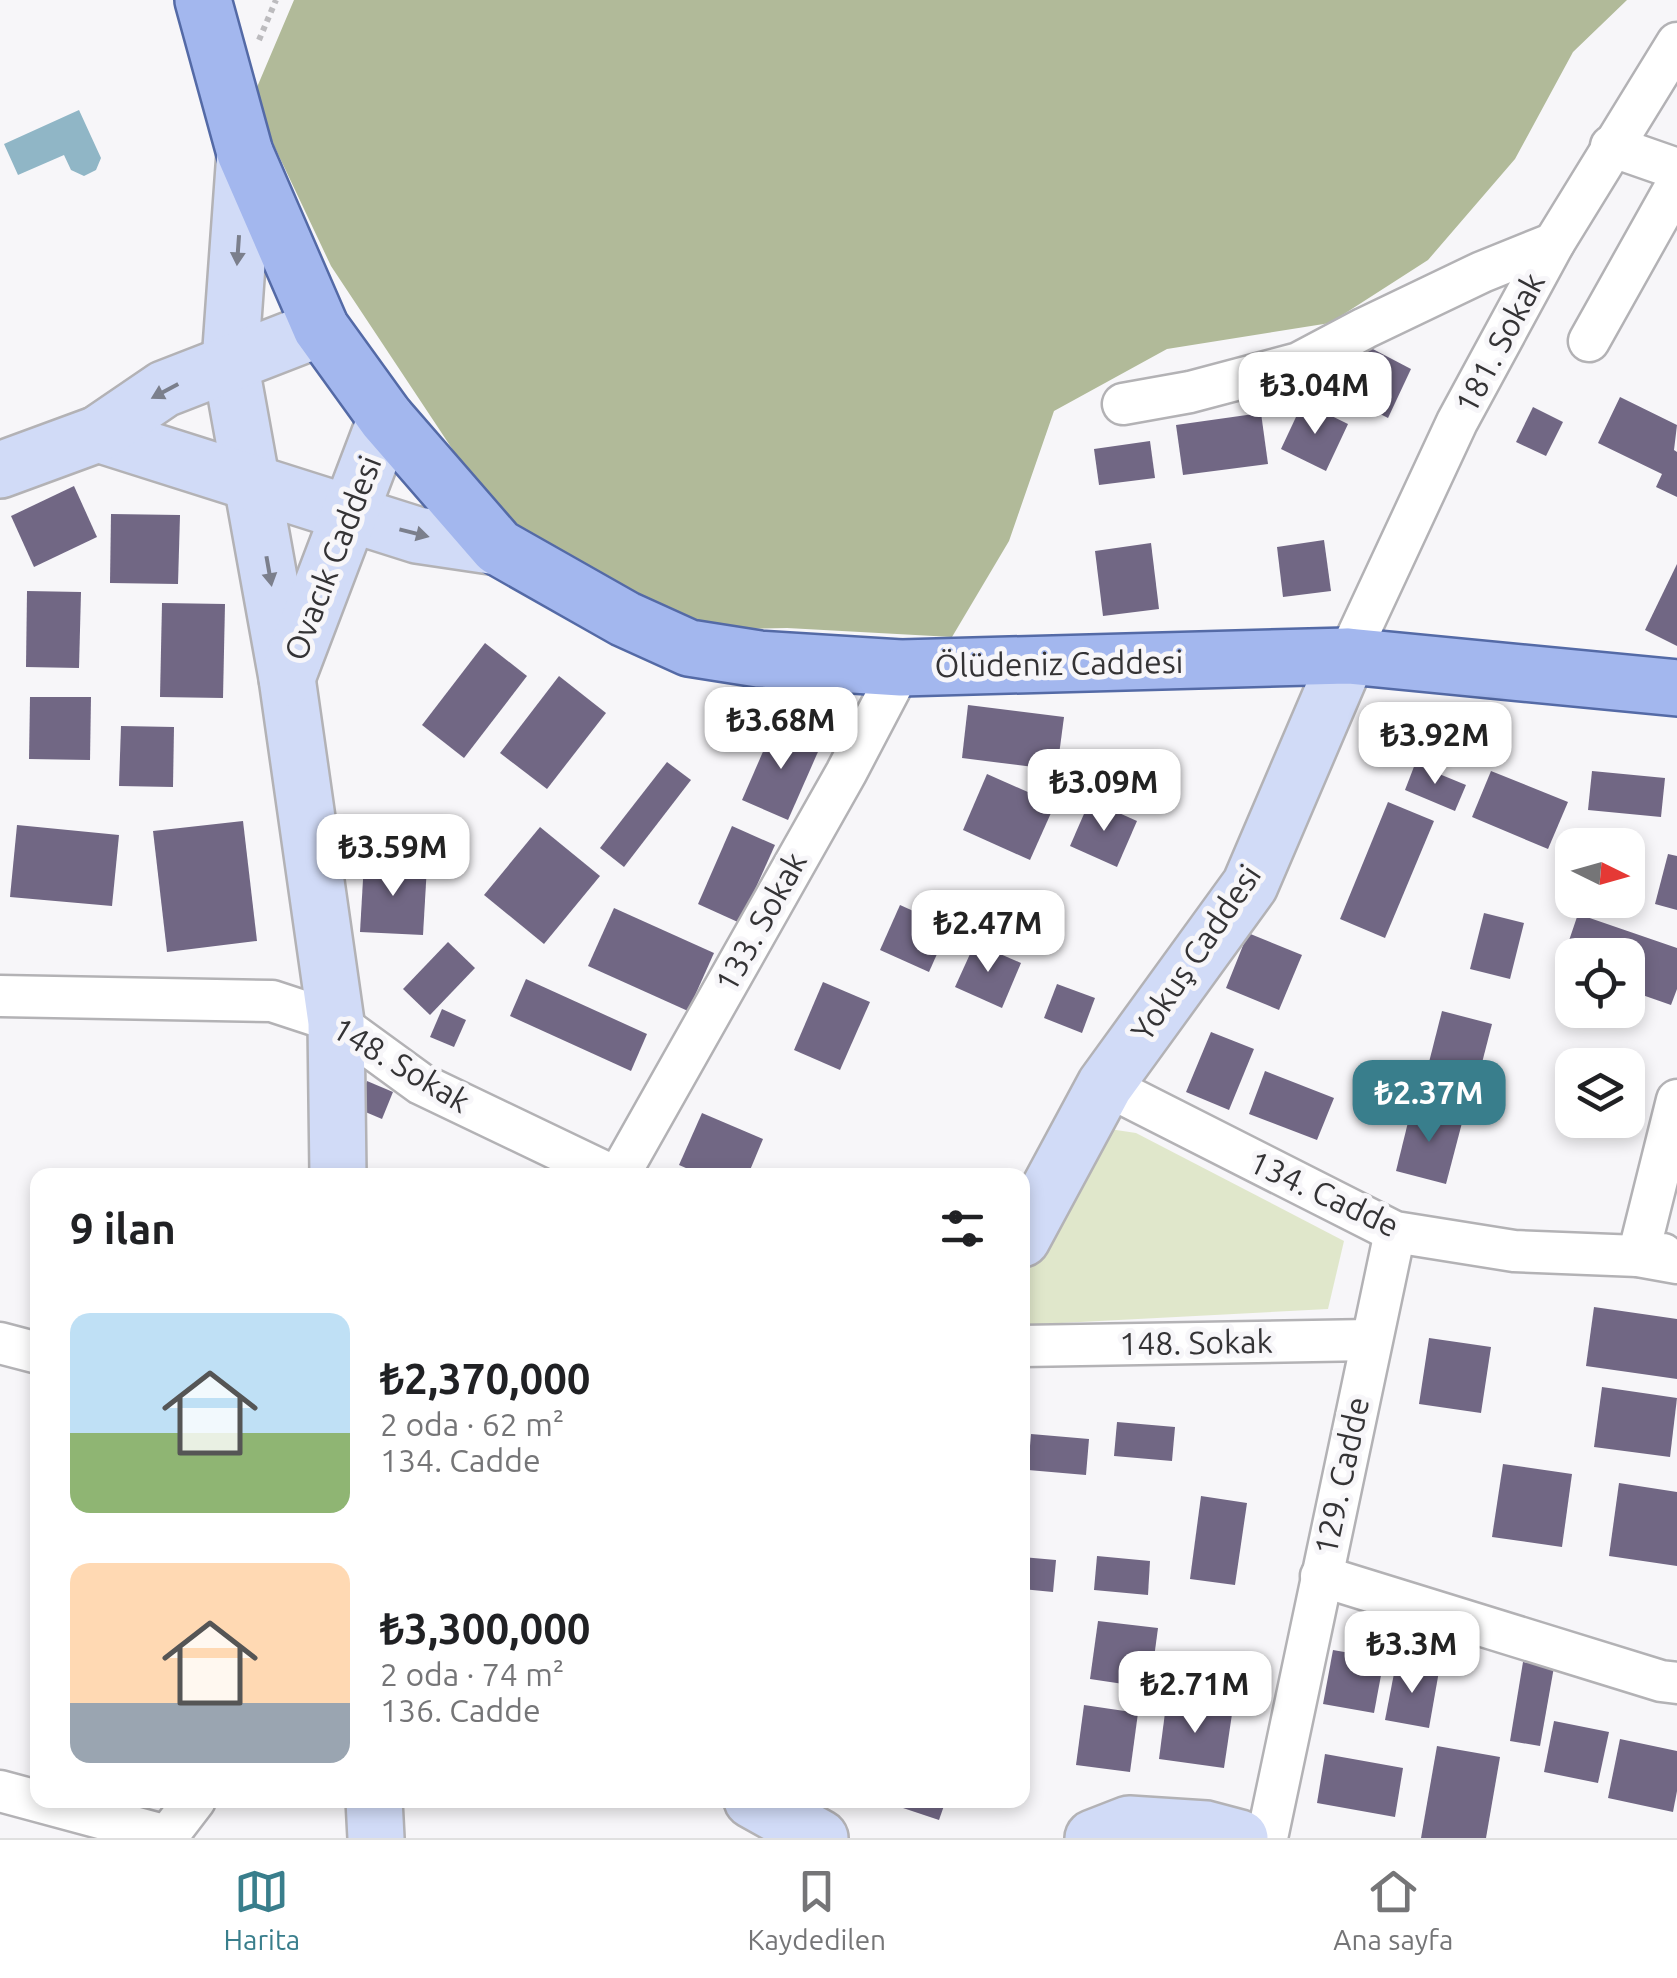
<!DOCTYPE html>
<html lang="tr">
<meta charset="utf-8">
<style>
:root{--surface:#fff;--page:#f6f6f6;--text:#202124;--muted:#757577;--line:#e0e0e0;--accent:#397e8c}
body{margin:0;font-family:Ubuntu,sans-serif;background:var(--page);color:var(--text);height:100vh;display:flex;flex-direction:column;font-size:38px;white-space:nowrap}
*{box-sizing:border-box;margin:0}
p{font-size:32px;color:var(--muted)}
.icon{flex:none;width:55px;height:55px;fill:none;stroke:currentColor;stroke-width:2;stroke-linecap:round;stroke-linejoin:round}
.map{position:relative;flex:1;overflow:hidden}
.details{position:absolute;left:30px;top:1168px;width:1000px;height:640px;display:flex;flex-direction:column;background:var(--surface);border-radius:20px;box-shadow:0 5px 15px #0003}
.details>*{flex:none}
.needle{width:65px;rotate:95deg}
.buttons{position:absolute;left:1555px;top:828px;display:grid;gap:20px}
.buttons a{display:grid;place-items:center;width:90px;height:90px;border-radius:20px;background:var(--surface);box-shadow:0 5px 15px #0003;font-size:50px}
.price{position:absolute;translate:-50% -85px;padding:0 22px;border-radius:20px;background:#fff;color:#222;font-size:32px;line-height:65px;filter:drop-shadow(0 2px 5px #0008)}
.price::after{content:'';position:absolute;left:50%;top:60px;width:30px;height:22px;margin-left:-15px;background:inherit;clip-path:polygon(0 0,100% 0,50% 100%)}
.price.current{background:var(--accent);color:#fff}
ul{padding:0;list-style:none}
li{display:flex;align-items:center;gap:30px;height:250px;padding:0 40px}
li span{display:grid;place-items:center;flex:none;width:280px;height:200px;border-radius:20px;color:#555}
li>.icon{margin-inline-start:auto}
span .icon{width:120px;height:120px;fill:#fffc;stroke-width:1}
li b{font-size:42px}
h2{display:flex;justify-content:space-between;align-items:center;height:120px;padding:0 40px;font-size:42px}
.tab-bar{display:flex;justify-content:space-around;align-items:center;height:140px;border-top:2px solid var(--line);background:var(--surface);font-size:28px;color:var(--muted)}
.tab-bar a{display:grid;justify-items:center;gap:5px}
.tab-bar .current{color:var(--accent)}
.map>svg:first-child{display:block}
.green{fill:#e0e7cb}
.forest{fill:#b1ba99}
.water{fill:#90b6c6}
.building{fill:#716784}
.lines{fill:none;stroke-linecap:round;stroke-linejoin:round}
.street-casing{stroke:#b3b2b5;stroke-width:45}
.secondary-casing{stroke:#b3b2b5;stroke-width:60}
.primary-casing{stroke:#546aa6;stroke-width:60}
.path{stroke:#bcbbbe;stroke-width:6;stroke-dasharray:5 5;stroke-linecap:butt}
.street{stroke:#fff;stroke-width:40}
.secondary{stroke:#d1dbf7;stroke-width:55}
.primary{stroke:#a3b7ee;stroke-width:55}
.oneway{fill:#7b7f8c}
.labels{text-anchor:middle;stroke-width:10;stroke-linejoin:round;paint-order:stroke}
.street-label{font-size:32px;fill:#343335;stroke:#f7f6f9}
</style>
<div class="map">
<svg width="1677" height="1838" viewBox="0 0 1677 1838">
<rect width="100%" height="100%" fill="#f7f6f9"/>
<polygon class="green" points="1103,1128 1136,1133 1344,1241 1328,1309 1023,1325 1023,1282"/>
<polygon class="forest" points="294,0 1627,0 1573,52 1515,159 1428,260 1330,323 1167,349 1054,411 1009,541 952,637 787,628 706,630 567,560 500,521 331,266 252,99"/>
<polygon class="water" points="79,110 101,158 96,170 84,176 71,170 64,155 18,175 4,144"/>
<g class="building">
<polygon points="1369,347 1411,369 1388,418 1345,396"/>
<polygon points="1620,397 1677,425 1674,450 1677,452 1677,497 1656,487 1662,474 1598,443"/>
<polygon points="1303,402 1348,424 1326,471 1281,449"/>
<polygon points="1533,407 1563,422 1546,456 1516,442"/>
<polygon points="1261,413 1268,464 1183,475 1176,425"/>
<polygon points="1150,441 1155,478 1099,485 1094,449"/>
<polygon points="74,486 97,537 34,567 11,516"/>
<polygon points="111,514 180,515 178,584 110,583"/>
<polygon points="1324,540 1331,591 1283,597 1277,547"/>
<polygon points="1151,543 1159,609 1103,616 1095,551"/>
<polygon points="1677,564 1677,646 1645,630"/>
<polygon points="27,591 81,592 79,668 26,667"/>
<polygon points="162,603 225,604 223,698 160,697"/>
<polygon points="485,643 527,676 464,758 422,725"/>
<polygon points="559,676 606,713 547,789 500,753"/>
<polygon points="30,697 91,697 90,760 29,759"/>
<polygon points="968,705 1064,717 1057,770 962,758"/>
<polygon points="1483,711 1511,717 1502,758 1475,752"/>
<polygon points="775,724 821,745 788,820 742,800"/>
<polygon points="121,726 174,727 173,787 119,786"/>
<polygon points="667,762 691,780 624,867 600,848"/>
<polygon points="1415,764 1466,785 1455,811 1405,790"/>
<polygon points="1491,771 1568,802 1548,849 1472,817"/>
<polygon points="1592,771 1665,778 1661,817 1588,810"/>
<polygon points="987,774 1055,804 1030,860 963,830"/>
<polygon points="1090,800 1137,821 1117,867 1070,846"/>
<polygon points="1388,802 1434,821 1385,938 1340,919"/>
<polygon points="243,821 257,941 167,952 153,831"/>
<polygon points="17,825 119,835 112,906 10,897"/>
<polygon points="732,826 775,845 740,923 698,904"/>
<polygon points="540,827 600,876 544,944 484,895"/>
<polygon points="1668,854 1677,856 1677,910 1655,904"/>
<polygon points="364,862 427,866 423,935 360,932"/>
<polygon points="900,905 949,927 929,972 880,950"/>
<polygon points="614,908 714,953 688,1011 588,966"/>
<polygon points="1484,913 1524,923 1510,979 1470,969"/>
<polygon points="1578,914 1677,948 1677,989 1671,1005 1628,990 1628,955 1572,955 1572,971 1560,967"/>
<polygon points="1248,933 1302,955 1279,1010 1226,988"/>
<polygon points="448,942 475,968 430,1015 403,989"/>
<polygon points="975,943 1021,963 1002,1008 955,987"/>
<polygon points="526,979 647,1034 631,1071 510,1016"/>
<polygon points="823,982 870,1002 840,1070 794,1050"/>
<polygon points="1057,984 1095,998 1082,1033 1044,1018"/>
<polygon points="442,1009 466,1020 454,1047 430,1037"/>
<polygon points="1442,1011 1492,1024 1475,1090 1425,1078"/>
<polygon points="1211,1032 1254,1049 1229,1110 1186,1092"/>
<polygon points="1265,1071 1334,1098 1317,1140 1249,1114"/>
<polygon points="367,1081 393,1092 382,1119 356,1108"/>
<polygon points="1412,1106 1463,1119 1446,1184 1396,1171"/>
<polygon points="702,1113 763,1139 748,1175 702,1175 679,1165"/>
<polygon points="384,1168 443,1171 443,1175 384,1175"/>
<polygon points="1594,1307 1677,1319 1677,1379 1586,1366"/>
<polygon points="1429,1338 1491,1347 1481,1413 1419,1404"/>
<polygon points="1602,1387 1677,1398 1670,1457 1594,1447"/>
<polygon points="1117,1422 1175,1427 1172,1461 1114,1456"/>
<polygon points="1031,1434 1089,1439 1086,1475 1028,1470"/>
<polygon points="1503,1464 1572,1474 1562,1547 1492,1537"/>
<polygon points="1619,1483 1677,1492 1677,1566 1609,1556"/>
<polygon points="1201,1496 1247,1503 1235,1585 1190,1579"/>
<polygon points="1097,1556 1150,1561 1148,1595 1094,1590"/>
<polygon points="1022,1557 1056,1560 1053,1592 1022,1589"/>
<polygon points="1098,1621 1158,1628 1150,1688 1090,1679"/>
<polygon points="1333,1650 1384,1659 1374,1713 1323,1704"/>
<polygon points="1523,1662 1554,1667 1540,1746 1510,1741"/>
<polygon points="1396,1663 1439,1671 1429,1728 1385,1720"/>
<polygon points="1084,1705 1138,1713 1130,1772 1076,1765"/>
<polygon points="1166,1705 1232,1714 1224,1768 1159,1759"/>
<polygon points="1554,1721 1609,1732 1598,1783 1544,1772"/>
<polygon points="1620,1739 1677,1751 1677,1791 1673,1812 1608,1798"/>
<polygon points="1437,1746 1500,1757 1486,1838 1421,1838"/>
<polygon points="1325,1754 1403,1768 1395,1817 1317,1803"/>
<polygon points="889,1800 946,1800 939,1820 888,1803"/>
</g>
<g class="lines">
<g class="street-casing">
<g id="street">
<polyline points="1611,146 1677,169"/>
<polyline points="1589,341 1677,184"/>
<polyline points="1123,404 1190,392 1299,363 1365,328 1482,272 1554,243"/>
<polyline points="1348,656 1457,422 1554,243 1677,43"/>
<polyline points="0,996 272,1001 336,1022 421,1084 611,1175"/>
<polyline points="1105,1085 1395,1232 1514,1251 1638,1256 1677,1263"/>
<polyline points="619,1175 846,773 901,668"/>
<polyline points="1663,1254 1638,1256 1677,1100"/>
<polyline points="0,1343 38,1353"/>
<polyline points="1022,1346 1370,1340"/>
<polyline points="1321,1576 1661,1681 1677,1683"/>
<polyline points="0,1791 167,1836"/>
<polyline points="166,1838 195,1800"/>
<polyline points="1267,1838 1395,1232"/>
</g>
</g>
<g class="secondary-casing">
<g id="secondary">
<polyline points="245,153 230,362 287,678 336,1022 338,1175"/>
<polyline points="98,434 417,535 498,547"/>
<polyline points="0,470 98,434 164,389 321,328"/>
<polyline points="287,678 386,418"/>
<polyline points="1022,1239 1105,1085 1250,885 1348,656"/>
<polyline points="374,1800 376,1838"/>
<polyline points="752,1800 820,1838"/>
<polyline points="1093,1838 1129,1824 1206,1829 1240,1838"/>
</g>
</g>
<g class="primary-casing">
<polyline id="primary" points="203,0 245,153 321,328 386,418 498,547 625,619 689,648 759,659 901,668 1348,656 1677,688"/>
</g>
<polyline class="path" points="259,40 276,0"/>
<use href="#street" class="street"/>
<use href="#secondary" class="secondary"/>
<use href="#primary" class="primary"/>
</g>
<defs><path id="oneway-solid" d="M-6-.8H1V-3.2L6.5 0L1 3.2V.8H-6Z" transform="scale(2.5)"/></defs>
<g class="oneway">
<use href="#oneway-solid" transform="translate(238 250) rotate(94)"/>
<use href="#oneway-solid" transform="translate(165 391) rotate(152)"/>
<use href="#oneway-solid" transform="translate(414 533) rotate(14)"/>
<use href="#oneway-solid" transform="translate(269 571) rotate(80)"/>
</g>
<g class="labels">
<g class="street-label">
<text transform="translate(1500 343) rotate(-62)" y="11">181. Sokak</text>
<text transform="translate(333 558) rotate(-69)" y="11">Ovacık Caddesi</text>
<text transform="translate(1059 664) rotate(-1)" y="11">Ölüdeniz Caddesi</text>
<text transform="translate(761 922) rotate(-61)" y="11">133. Sokak</text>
<text transform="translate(1196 953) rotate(-56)" y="11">Yokuş Caddesi</text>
<text transform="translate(401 1065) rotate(31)" y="11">148. Sokak</text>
<text transform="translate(1324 1194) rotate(25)" y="11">134. Cadde</text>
<text transform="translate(1196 1343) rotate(-1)" y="11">148. Sokak</text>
<text transform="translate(1342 1476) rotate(-78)" y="11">129. Cadde</text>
</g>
</g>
</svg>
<div class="buttons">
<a><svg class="needle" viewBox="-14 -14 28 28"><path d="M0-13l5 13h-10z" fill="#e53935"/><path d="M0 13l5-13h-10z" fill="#757577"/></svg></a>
<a><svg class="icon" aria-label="locate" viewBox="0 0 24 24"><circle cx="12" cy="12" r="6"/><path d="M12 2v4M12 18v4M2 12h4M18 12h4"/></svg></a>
<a><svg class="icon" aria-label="layers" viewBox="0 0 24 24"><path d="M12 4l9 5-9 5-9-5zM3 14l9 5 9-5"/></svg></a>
</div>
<b class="price" style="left:1315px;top:437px">₺3.04M</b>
<b class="price" style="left:781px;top:772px">₺3.68M</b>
<b class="price" style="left:1435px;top:787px">₺3.92M</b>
<b class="price" style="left:1104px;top:834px">₺3.09M</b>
<b class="price" style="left:393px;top:899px">₺3.59M</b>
<b class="price" style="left:988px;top:975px">₺2.47M</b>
<b class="price current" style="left:1429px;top:1145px">₺2.37M</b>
<b class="price" style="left:1412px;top:1696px">₺3.3M</b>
<b class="price" style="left:1195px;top:1736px">₺2.71M</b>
<section class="details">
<h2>9 ilan<svg class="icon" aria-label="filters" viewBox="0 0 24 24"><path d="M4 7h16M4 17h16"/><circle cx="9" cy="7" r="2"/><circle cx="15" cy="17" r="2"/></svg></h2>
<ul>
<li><span style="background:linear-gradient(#bfe0f5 60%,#8fb573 0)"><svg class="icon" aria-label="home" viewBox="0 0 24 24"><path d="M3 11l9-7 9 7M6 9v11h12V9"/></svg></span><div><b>₺2,370,000</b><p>2 oda · 62 m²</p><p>134. Cadde</p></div></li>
<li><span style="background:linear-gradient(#ffd9b3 70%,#9aa5b1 0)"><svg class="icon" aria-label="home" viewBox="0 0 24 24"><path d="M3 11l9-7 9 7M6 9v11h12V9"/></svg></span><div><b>₺3,300,000</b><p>2 oda · 74 m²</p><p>136. Cadde</p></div></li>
</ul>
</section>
</div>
<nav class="tab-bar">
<a class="current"><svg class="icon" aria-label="map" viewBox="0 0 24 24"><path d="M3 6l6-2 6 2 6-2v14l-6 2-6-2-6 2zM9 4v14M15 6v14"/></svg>Harita</a>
<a><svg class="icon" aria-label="saved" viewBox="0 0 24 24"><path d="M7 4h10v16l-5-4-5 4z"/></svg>Kaydedilen</a>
<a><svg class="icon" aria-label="home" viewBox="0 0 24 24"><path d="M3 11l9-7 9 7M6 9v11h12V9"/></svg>Ana sayfa</a>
</nav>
